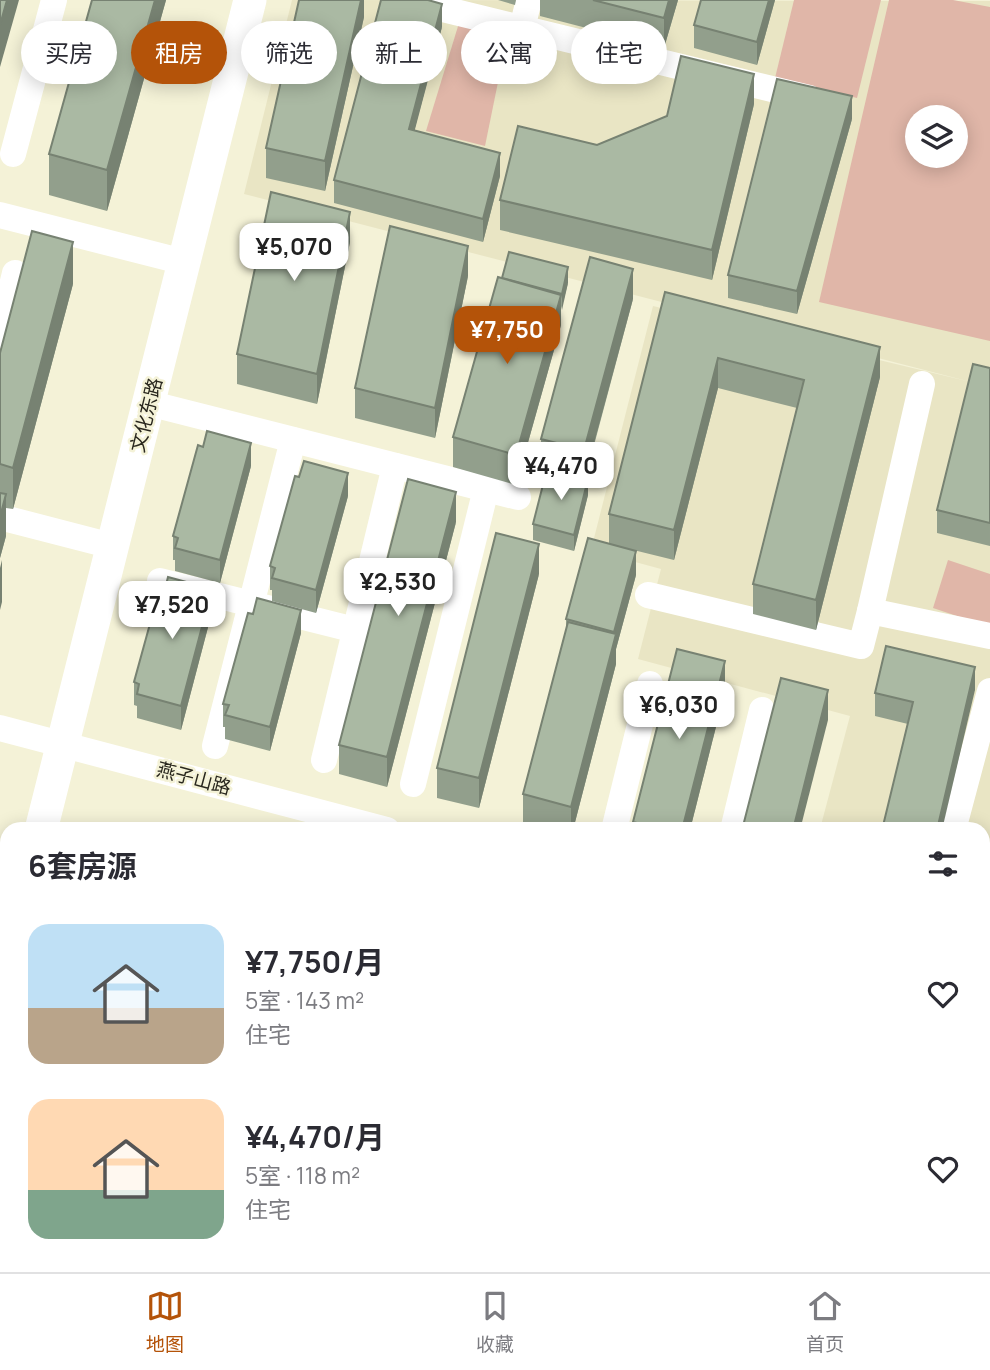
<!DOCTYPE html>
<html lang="zh">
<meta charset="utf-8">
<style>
:root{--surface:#fff;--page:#f7f7f7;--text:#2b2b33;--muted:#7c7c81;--line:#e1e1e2;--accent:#b45309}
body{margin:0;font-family:Manrope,"Noto Sans SC",sans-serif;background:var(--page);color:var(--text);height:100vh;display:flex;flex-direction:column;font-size:26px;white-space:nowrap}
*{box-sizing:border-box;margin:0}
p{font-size:23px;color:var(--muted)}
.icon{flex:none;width:38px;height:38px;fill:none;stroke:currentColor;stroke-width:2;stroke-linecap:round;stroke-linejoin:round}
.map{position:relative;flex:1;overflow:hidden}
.details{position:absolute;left:0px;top:822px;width:990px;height:450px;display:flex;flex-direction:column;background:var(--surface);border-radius:21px 21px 0 0;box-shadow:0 4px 18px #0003}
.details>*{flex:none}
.guide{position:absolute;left:21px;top:21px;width:948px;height:63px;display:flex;gap:14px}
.fabs{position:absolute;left:905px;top:105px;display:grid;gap:14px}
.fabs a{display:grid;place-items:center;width:63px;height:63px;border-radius:50%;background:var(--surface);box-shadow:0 4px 18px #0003;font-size:35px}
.price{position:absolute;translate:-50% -60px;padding:0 16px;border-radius:14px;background:#fff;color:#222;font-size:23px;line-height:46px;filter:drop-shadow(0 2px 4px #0008)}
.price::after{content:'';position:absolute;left:50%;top:42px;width:21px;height:16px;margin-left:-10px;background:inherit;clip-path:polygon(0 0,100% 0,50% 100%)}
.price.current{background:var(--accent);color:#fff}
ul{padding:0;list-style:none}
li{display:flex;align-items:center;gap:21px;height:175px;padding:0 28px}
li span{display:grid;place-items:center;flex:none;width:196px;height:140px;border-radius:21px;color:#555}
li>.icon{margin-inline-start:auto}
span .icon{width:84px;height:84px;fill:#fffc;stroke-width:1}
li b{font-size:30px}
h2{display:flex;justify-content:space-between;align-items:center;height:84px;padding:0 28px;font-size:30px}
.pill{padding:0 24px;border-radius:32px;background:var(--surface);box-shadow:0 4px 18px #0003;font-size:24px;line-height:63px}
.pill.current{background:var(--accent);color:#fff}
.tab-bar{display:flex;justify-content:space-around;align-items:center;height:98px;border-top:2px solid var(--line);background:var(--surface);font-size:19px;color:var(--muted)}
.tab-bar a{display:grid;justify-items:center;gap:4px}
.tab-bar .current{color:var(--accent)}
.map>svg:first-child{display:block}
.built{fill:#e9e5c4;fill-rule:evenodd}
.green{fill:#e0b6a8;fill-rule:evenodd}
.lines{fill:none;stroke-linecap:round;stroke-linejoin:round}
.minor{stroke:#fff;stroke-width:26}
.major{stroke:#fff;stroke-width:33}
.wall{fill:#929f8c}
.shaded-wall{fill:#778272}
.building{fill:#aab9a3;stroke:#778272;stroke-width:2}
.labels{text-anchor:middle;stroke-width:5;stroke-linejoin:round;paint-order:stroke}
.street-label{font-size:19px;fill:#29271e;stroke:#f4f2d7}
</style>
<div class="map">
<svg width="990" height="1272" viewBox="0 0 990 1272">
<rect width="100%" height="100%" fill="#f4f2d7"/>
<path class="built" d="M292 0 990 1V951L984 949V830L820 829 850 716 638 659 661 569 591 550 653 306 971 382 244 194ZM917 117H956V156H917Z"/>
<g class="green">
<polygon points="794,0 881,0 857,98 775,78"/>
<path d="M889 0H953L990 7V341L819 302ZM956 117V156H917V117Z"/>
<polygon points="459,23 507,38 485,146 426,131"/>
<polygon points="948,560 990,574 990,627 933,608"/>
</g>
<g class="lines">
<g class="minor">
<polyline points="406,0 809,98"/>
<polyline points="522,28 529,0"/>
<polyline points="13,154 54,0"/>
<polyline points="0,215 184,262"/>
<polyline points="0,335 15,273"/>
<polyline points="922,384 870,611 990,636"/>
<polyline points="148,403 518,497"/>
<polyline points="0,517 112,546"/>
<polyline points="160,581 355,630"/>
<polyline points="648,595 861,646 870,611"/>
<polyline points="0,728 387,830"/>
<polyline points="215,746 293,440"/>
<polyline points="324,760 395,466"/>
<polyline points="413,784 486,489"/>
<polyline points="614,830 650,684"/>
<polyline points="733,830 762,710"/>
<polyline points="953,830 990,691"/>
<polyline points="984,986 990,988"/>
<polyline points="0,1237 7,1239"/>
<polyline points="111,1265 138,1272"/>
</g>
<g class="major">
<polyline points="41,830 250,0"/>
<polyline points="0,996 7,968"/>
</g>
</g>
<g class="wall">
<polygon points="92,0 166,0 107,211 49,195 49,154"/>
<polygon points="364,0 364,17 325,191 266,178 266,148"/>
<polygon points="498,0 516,0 515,5"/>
<polygon points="540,0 678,0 664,48 540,16"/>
<polygon points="701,0 775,0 757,65 694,48 694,25"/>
<polygon points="442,27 414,131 500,176 483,242 334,203 334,180"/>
<polygon points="754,104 712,280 500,230 500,200 597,145"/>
<polygon points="852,119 797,314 728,298 728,275"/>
<polygon points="350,242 317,404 237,384 237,354"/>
<polygon points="468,276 435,438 355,418 355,388"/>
<polygon points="568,283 561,310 561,325 516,485 453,467 453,437"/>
<polygon points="73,284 13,509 6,508 6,536 0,558 0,353"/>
<polygon points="665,292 880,377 816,630 753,614 753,584 797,408 718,388 674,560 609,544 609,514"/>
<polygon points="633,299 585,479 588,495 574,551 533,540 533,524 547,470 541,469 541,439"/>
<polygon points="990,368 990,546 937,533 937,510"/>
<polygon points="251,466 220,583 175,571 175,560 173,560 173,536"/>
<polygon points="348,496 316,613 272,601 272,590 270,590 270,566"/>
<polygon points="456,522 387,787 339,774 339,745"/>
<polygon points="539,574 479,808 437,798 437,768"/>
<polygon points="636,575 616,649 616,664 573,830 543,830 523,824 523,794 566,629 566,619"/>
<polygon points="212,612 181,730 137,718 137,706 134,705 134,682"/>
<polygon points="253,614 301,633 270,751 225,739 225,727 223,727 223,704"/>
<polygon points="975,690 908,724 875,716 875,693"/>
<polygon points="725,691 690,830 633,830 633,822"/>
<polygon points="990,1073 990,1202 984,1200 984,1099"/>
</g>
<g class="shaded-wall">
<polygon points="7,0 19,0 0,67 0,25"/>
<polygon points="155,0 166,0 107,211 107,170"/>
<polygon points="361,0 364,0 364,17 325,191 325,161"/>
<polygon points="669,0 678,0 664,48 664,18"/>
<polygon points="769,0 775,0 757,65 757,42"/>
<polygon points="442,4 442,27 409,152 409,129"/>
<polygon points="754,74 754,104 712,280 712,250"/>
<polygon points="852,96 852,119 797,314 797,291"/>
<polygon points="500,153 500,176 483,242 483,219"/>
<polygon points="350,212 350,242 317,404 317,374"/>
<polygon points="73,242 73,284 13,509 13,468"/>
<polygon points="468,246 468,276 435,438 435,408"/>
<polygon points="568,267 568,283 562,310 562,294"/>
<polygon points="633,269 633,299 584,480 584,450"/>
<polygon points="561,295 561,325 516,485 516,455"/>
<polygon points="880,347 880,377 816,630 816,600"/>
<polygon points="718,358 718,388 674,560 674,530"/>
<polygon points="251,443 251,466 220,583 220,560"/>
<polygon points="348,473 348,496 316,613 316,590"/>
<polygon points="588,479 588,495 574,551 574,535"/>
<polygon points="456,492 456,522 387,787 387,757"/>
<polygon points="6,494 6,536 0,558 0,517"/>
<polygon points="539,544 539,574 479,808 479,778"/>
<polygon points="636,551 636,575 616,649 616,664 573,830 571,830 571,807 614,640 614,632"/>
<polygon points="2,560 2,602 0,610 0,568"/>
<polygon points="212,589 212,612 181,730 181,706"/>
<polygon points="301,610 301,633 270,751 270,727"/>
<polygon points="725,661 725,691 690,830 682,830"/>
<polygon points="975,667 975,690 942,830 937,830"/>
<polygon points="828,690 828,720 800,830 793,830"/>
<polygon points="479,1265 487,1265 485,1272 477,1272"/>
<polygon points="617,1265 625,1265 623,1272 615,1272"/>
<polygon points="751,1265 758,1265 756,1272 749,1272"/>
<polygon points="896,1265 904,1265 902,1272 894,1272"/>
</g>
<g class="building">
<polygon points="0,0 7,0 0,25"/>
<polygon points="92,0 155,0 107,170 49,154"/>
<polygon points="299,0 361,0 325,161 266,148"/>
<polygon points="381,0 428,0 442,4 409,129 500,153 483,219 334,180"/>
<polygon points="593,0 669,0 664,18"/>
<polygon points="701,0 769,0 757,42 694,25"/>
<polygon points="681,56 754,74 712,250 500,200 518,126 597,145 667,116"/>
<polygon points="777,79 852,96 797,291 728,275"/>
<polygon points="271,192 350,212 317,374 237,354"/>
<polygon points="390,226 468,246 435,408 355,388"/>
<polygon points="32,231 73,242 13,468 0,464 0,353"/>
<polygon points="509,252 568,267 562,294 502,278"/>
<polygon points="590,257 633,269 584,450 541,439"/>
<polygon points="498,277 561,295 516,455 453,437"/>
<polygon points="665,292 880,347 816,600 753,584 804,380 718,358 674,530 609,514"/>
<polygon points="973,364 990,368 990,523 937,510"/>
<polygon points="207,431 251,443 220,560 175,548 178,538 173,536 198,445 203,447"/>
<polygon points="304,461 348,473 316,590 272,578 275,568 270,566 295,476 299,477"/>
<polygon points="547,469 588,479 574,535 533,524"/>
<polygon points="408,479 456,492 387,757 339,745"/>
<polygon points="0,493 6,494 0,517"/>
<polygon points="496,533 539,544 479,778 437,768"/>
<polygon points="588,538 636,551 614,632 566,619"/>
<polygon points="168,577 212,589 181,706 137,694 139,684 134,682 159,591 164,593"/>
<polygon points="257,598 301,610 270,727 225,715 229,705 223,704 248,613 253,614"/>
<polygon points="568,622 616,634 571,807 523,794"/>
<polygon points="886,646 975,667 937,830 882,830 913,702 875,693"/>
<polygon points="677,649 725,661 682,830 663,830 633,822"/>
<polygon points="781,678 828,690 793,830 742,830"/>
<polygon points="990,1073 990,1172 984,1170 984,1099"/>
<polygon points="15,1265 95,1265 94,1272 13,1272"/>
<polygon points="402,1265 479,1265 477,1272 401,1272"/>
<polygon points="540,1265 617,1265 615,1272 539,1272"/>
<polygon points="672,1265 751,1265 749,1272 670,1272"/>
<polygon points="819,1265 896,1265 894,1272 818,1272"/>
</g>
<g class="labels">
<g class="street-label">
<text transform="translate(146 415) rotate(-76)" y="7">文化东路</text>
<text transform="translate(194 778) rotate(15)" y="7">燕子山路</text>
</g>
</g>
</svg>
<div class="fabs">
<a><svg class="icon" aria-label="layers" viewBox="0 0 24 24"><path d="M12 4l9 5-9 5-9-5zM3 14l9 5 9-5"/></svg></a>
</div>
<b class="price" style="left:294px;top:283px">¥5,070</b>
<b class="price current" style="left:507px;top:366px">¥7,750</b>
<b class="price" style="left:561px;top:502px">¥4,470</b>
<b class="price" style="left:398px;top:618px">¥2,530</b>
<b class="price" style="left:172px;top:641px">¥7,520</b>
<b class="price" style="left:679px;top:741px">¥6,030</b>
<div class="guide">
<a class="pill">买房</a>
<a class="pill current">租房</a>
<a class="pill">筛选</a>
<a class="pill">新上</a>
<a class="pill">公寓</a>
<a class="pill">住宅</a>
</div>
<section class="details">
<h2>6套房源<svg class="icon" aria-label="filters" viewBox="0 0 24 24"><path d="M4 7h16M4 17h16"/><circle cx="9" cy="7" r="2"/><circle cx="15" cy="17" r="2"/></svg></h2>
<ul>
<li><span style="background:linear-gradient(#bfe0f5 60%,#b9a48a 0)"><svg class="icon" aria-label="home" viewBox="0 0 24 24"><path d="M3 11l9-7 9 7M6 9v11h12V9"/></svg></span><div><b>¥7,750/月</b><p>5室 · 143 m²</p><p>住宅</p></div><svg class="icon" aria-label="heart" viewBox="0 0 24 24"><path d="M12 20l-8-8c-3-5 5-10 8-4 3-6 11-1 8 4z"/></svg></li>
<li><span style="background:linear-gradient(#ffd9b3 65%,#7fa58c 0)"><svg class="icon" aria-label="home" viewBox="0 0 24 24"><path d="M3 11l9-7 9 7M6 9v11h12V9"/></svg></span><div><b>¥4,470/月</b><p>5室 · 118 m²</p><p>住宅</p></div><svg class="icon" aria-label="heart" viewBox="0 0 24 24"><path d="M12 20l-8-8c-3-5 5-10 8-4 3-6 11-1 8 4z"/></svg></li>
</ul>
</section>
</div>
<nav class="tab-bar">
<a class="current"><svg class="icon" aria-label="map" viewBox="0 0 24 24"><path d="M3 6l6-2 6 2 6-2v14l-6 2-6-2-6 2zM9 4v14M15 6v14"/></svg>地图</a>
<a><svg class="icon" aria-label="saved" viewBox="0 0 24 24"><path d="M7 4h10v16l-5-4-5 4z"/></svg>收藏</a>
<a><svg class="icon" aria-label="home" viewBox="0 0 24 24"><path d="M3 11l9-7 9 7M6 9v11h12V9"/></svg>首页</a>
</nav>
